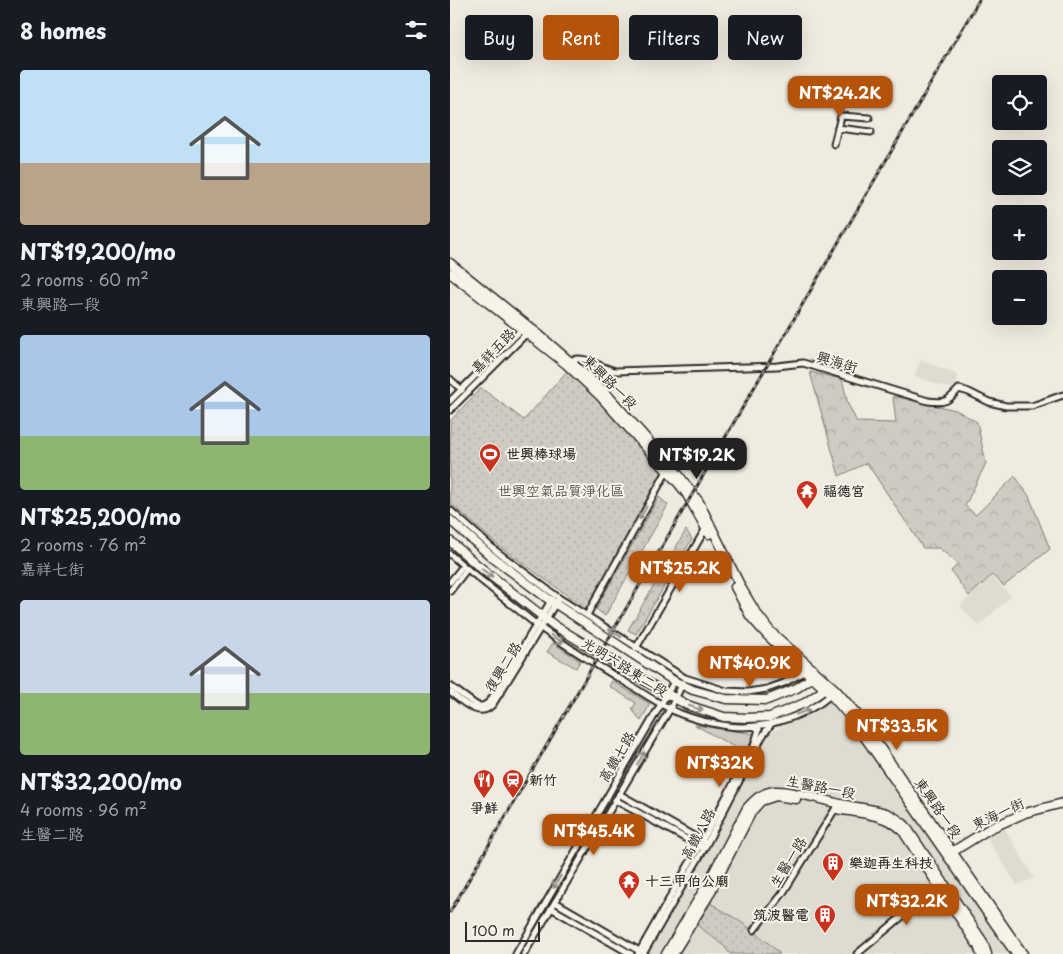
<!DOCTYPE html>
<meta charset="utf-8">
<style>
:root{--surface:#171b24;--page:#20242c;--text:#f1f3f6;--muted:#9ea1a6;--accent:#b45309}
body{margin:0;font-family:"Playpen Sans","LXGW WenKai TC",sans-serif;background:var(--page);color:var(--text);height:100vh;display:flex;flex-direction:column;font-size:19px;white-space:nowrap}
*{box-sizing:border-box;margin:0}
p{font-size:16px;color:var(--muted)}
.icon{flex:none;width:28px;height:28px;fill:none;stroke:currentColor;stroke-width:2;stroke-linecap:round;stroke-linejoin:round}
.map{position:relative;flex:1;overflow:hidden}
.sheet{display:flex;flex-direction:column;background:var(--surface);width:450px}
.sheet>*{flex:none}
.top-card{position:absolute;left:15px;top:15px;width:475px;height:45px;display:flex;gap:10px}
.fabs{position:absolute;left:542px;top:75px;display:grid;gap:10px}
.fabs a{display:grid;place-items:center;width:55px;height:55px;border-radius:5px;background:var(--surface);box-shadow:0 5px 20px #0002;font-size:25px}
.scale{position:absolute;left:15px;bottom:12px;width:75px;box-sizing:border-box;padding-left:5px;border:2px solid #2b2b2b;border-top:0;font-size:14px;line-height:18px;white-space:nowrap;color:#2b2b2b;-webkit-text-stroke:4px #f7f3e8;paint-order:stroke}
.price{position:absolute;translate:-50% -42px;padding:0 11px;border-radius:10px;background:var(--accent);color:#fff;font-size:16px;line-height:32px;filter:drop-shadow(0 1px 2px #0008)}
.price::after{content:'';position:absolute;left:50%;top:30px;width:15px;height:11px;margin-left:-8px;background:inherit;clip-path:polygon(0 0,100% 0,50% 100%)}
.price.selected{background:#222;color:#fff}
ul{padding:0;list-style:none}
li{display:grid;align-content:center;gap:10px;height:265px;padding:0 20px}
li span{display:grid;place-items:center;height:155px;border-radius:5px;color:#555}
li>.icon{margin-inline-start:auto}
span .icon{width:90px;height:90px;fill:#fffc;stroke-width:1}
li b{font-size:21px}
h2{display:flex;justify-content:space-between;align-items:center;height:60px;padding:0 20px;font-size:21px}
.tag{padding:0 18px;border-radius:5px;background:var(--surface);box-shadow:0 5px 20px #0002;font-size:18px;line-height:45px}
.tag.selected{background:var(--accent);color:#fff}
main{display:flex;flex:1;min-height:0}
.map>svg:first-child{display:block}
.built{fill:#dedbd1}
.green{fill:#cfcbc2;stroke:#7d7b76}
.forest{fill:url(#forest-crowns);stroke:#7d7b76}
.park{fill:url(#park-dots);stroke:#7d7b76}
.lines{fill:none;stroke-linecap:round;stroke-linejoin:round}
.street-casing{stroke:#2b2b2b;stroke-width:9}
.secondary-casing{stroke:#2b2b2b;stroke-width:11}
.street{stroke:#f7f3e8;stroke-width:5}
.secondary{stroke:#f7f3e8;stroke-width:8}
.rail-casing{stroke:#2b2b2b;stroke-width:3}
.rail{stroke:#f7f3e8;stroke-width:1;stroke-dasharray:4;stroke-linecap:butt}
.oneway{stroke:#918f8a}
.labels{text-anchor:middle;stroke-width:4;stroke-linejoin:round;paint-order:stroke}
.street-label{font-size:14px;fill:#2b2b2b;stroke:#f7f3e8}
.poi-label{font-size:14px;font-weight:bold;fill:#2b2b2b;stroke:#f7f3e8;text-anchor:start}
.park-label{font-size:14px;fill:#545351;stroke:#f7f3e8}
</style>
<main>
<section class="sheet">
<h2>8 homes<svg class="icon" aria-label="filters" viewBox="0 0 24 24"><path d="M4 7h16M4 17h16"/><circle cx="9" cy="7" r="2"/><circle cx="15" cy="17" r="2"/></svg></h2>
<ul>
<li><span style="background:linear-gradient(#bfe0f5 60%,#b9a48a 0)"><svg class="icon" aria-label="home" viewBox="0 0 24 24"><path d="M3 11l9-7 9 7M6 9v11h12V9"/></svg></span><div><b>NT$19,200/mo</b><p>2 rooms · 60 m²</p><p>東興路一段</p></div></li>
<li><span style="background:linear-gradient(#a9c7e8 65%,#8fb573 0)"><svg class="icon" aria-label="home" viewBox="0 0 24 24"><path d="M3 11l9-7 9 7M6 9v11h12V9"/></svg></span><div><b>NT$25,200/mo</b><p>2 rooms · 76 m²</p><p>嘉祥七街</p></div></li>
<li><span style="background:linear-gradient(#c9d6e8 60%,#8fb573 0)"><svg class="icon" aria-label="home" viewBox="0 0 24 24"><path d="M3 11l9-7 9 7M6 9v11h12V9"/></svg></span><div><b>NT$32,200/mo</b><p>4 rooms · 96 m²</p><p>生醫二路</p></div></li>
</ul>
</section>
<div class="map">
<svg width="613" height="954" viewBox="0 0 613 954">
<defs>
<pattern id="forest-crowns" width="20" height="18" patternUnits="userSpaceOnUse" patternTransform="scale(1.25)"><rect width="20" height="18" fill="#cfcbc2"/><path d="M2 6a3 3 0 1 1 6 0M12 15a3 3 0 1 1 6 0" fill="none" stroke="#b2aea7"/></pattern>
<pattern id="park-dots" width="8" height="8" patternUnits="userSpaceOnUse" patternTransform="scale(1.25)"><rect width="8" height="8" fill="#cfcbc2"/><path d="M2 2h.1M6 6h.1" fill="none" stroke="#b2aea7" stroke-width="1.8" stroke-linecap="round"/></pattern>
</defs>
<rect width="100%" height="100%" fill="#efebe0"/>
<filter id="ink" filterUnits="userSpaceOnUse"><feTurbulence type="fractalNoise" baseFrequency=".02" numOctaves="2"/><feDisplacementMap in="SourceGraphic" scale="10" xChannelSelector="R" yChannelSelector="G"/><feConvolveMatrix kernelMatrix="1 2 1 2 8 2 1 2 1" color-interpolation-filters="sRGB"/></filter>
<g filter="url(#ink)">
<g class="built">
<polygon points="471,360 508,375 505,390 464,376"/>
<polygon points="541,576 561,596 529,626 510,606"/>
<polygon points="380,698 430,768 432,769 432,771 562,954 194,954 321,732 357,715"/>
<polygon points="554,827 584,878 567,885 537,838"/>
</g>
<g class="green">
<polygon points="103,643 130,661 126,668 97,652"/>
<polygon points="162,681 200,704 191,721 182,709 186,703 159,686"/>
<polygon points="245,725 305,734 295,753"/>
</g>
<polygon class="forest" points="360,372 392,379 398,404 407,422 446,423 443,396 506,410 527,422 536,463 515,506 526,515 565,476 579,496 600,549 554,586 542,575 519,596 501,571 508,564 489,548 473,548 417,463 389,476"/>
<g class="park">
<polygon points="119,369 215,472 136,609 49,546 0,503 0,421 31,388 74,420"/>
<polygon points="209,497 218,505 155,616 146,609"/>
<polygon points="236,530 242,539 186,634 178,630"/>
<path d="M260 903C286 918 309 933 330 954H280L274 946 247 925Z"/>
</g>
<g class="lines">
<g class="street-casing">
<g id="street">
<polyline points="388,128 391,116 419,118"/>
<polyline points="384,144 388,128 421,132"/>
<path d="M118 362C133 353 149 367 165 371L327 366 353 363 478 401C496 403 497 402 509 389L519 392 539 402 556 406H582L613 395"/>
<polyline points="0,379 12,390"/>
<polyline points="0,401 74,327"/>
<polyline points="0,410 79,331"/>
<polyline points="0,510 46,551 109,598 235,678 276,691 298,692 317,689 334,683 358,670"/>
<path d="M0 554C20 572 41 588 62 605 75 615 87 626 101 635 125 652 150 667 175 682 193 693 211 706 231 714 244 719 259 723 272 725 308 732 354 718 382 694"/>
<polyline points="0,582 13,566"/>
<polyline points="0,591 17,569"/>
<polyline points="137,615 217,471"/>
<polyline points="186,648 256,528"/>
<path d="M0 686 26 705C32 707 35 706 40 701L102 599"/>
<path d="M0 692C12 701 30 720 43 704L107 601"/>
<polyline points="169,794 254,842"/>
<polyline points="165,800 253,848"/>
<polyline points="105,902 191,952"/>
<polyline points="101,908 181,954"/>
<polyline points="304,930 333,893 387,806"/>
<polyline points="66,954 225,680"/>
<polyline points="74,954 220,709 233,683"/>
<polyline points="188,954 252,841 304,746 309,729 305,727"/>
<polyline points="193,954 254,849 312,737 321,724"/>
<polyline points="407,954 491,884"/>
</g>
</g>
<g class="secondary-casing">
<g id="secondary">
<polyline points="0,263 87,333 153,390 228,474 249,502 292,589 305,611 320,631 386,690 406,713 573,954"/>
<polyline points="0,273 116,364 150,396 229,484 236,493 259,534"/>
<polyline points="0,520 42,557 101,601 224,681 243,690 276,699 317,700 347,688 365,675"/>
<polyline points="0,541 26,564 105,626 205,687 237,705 274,717 296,718 320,717 355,703 378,687"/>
<polyline points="285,587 300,616 317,635 381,695 402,719 566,954"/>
<path d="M387 809C408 813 436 814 452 830L528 946 531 954"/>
<polyline points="499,854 539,829 575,813 613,803"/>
<path d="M216 954 259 881 297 808C305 799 312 792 325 791 343 790 369 799 386 803 402 807 420 808 436 813 443 816 449 820 455 825L533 942 537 954"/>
<polyline points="223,954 258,897 302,811 311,801 326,796 346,799"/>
</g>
</g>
<use href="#street" class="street"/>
<use href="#secondary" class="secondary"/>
<g class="rail-casing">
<polyline id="rail" points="0,912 529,0"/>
</g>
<use href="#rail" class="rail"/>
</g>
<defs><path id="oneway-shaft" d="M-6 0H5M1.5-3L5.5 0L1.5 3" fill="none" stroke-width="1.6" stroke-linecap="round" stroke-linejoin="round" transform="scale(1.25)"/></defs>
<g class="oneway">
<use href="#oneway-shaft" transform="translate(193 513) rotate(119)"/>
<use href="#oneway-shaft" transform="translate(37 573) rotate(38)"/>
<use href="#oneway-shaft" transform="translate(165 633) rotate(-147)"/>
<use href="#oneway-shaft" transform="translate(107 639) rotate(33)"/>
<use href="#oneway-shaft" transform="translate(246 708) rotate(18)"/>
<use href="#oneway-shaft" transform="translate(353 712) rotate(-21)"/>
<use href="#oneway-shaft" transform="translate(191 758) rotate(-59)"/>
<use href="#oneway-shaft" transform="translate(107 882) rotate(120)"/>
</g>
</g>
<defs>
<g id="stadium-pin" transform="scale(1.125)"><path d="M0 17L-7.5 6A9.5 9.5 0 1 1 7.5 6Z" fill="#c8321e" stroke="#f7f3e8"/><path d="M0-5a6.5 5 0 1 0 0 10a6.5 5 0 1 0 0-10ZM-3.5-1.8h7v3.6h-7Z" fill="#fff"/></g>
<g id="temple-pin" transform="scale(1.125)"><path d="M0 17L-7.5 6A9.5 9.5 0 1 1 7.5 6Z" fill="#c8321e" stroke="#f7f3e8"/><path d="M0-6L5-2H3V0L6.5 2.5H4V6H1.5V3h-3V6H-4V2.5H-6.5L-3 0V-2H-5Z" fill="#fff"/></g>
<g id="restaurant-pin" transform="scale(1.125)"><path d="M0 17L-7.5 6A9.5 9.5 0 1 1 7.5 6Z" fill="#c8321e" stroke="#f7f3e8"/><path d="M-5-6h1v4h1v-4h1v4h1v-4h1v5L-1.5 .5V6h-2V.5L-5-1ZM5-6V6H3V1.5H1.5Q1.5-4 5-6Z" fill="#fff"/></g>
<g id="station-pin" transform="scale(1.125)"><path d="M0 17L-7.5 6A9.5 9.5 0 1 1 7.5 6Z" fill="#c8321e" stroke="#f7f3e8"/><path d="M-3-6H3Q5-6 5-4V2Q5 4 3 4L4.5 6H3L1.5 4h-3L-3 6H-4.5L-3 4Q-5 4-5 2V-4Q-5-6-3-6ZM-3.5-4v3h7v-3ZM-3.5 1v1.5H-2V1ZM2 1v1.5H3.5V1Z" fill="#fff"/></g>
<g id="building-pin" transform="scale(1.125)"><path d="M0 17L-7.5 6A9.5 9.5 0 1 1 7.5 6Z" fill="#c8321e" stroke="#f7f3e8"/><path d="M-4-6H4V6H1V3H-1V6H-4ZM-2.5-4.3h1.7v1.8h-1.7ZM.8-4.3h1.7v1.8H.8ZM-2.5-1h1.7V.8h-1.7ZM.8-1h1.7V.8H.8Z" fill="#fff"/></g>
</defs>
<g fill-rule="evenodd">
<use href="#stadium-pin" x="40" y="454"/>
<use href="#temple-pin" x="357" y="491"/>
<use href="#restaurant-pin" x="34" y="780"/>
<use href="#station-pin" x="63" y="780"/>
<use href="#building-pin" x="383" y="863"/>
<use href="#temple-pin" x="179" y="881"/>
<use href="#building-pin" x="375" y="915"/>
</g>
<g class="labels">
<g class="street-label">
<text transform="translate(43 351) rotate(-46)" y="5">嘉祥五路</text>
<text transform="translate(387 362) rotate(17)" y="5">興海街</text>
<text transform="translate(160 382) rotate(45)" y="5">東興路一段</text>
<text transform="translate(53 667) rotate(-58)" y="5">復興二路</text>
<text transform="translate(175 667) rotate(32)" y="5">光明六路東二段</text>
<text transform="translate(167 757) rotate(-59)" y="5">高鐵七路</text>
<text transform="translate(371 787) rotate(11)" y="5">生醫路一段</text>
<text transform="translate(488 808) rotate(55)" y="5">東興路一段</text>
<text transform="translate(548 814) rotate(-25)" y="5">東海一街</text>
<text transform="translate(248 834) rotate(-62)" y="5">高鐵八路</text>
<text transform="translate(338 862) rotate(-58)" y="5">生醫一路</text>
</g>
<g class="poi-label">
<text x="56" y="459">世興棒球場</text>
<text x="373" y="496">福德宮</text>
<text x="79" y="785">新竹</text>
<text x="34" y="813" text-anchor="middle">爭鮮</text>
<text x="399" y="868">樂迦再生科技</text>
<text x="195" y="886">十三甲伯公廟</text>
<text x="359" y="920" text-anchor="end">筑波醫電</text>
</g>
<g class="park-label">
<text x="111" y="496">世興空氣品質淨化區</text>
</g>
</g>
</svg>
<div class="fabs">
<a><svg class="icon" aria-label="locate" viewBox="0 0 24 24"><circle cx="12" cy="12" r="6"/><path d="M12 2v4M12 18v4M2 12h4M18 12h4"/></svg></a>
<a><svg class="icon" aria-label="layers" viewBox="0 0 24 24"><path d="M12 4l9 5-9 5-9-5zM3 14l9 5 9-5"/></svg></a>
<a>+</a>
<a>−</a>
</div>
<div class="scale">100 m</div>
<b class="price" style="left:390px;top:118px">NT$24.2K</b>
<b class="price selected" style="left:247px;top:480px">NT$19.2K</b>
<b class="price" style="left:230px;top:593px">NT$25.2K</b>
<b class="price" style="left:300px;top:688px">NT$40.9K</b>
<b class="price" style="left:447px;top:751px">NT$33.5K</b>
<b class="price" style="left:270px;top:788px">NT$32K</b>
<b class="price" style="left:144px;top:856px">NT$45.4K</b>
<b class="price" style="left:457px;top:926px">NT$32.2K</b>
<div class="top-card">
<a class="tag">Buy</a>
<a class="tag selected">Rent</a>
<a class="tag">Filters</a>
<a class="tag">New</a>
</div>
</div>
</main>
